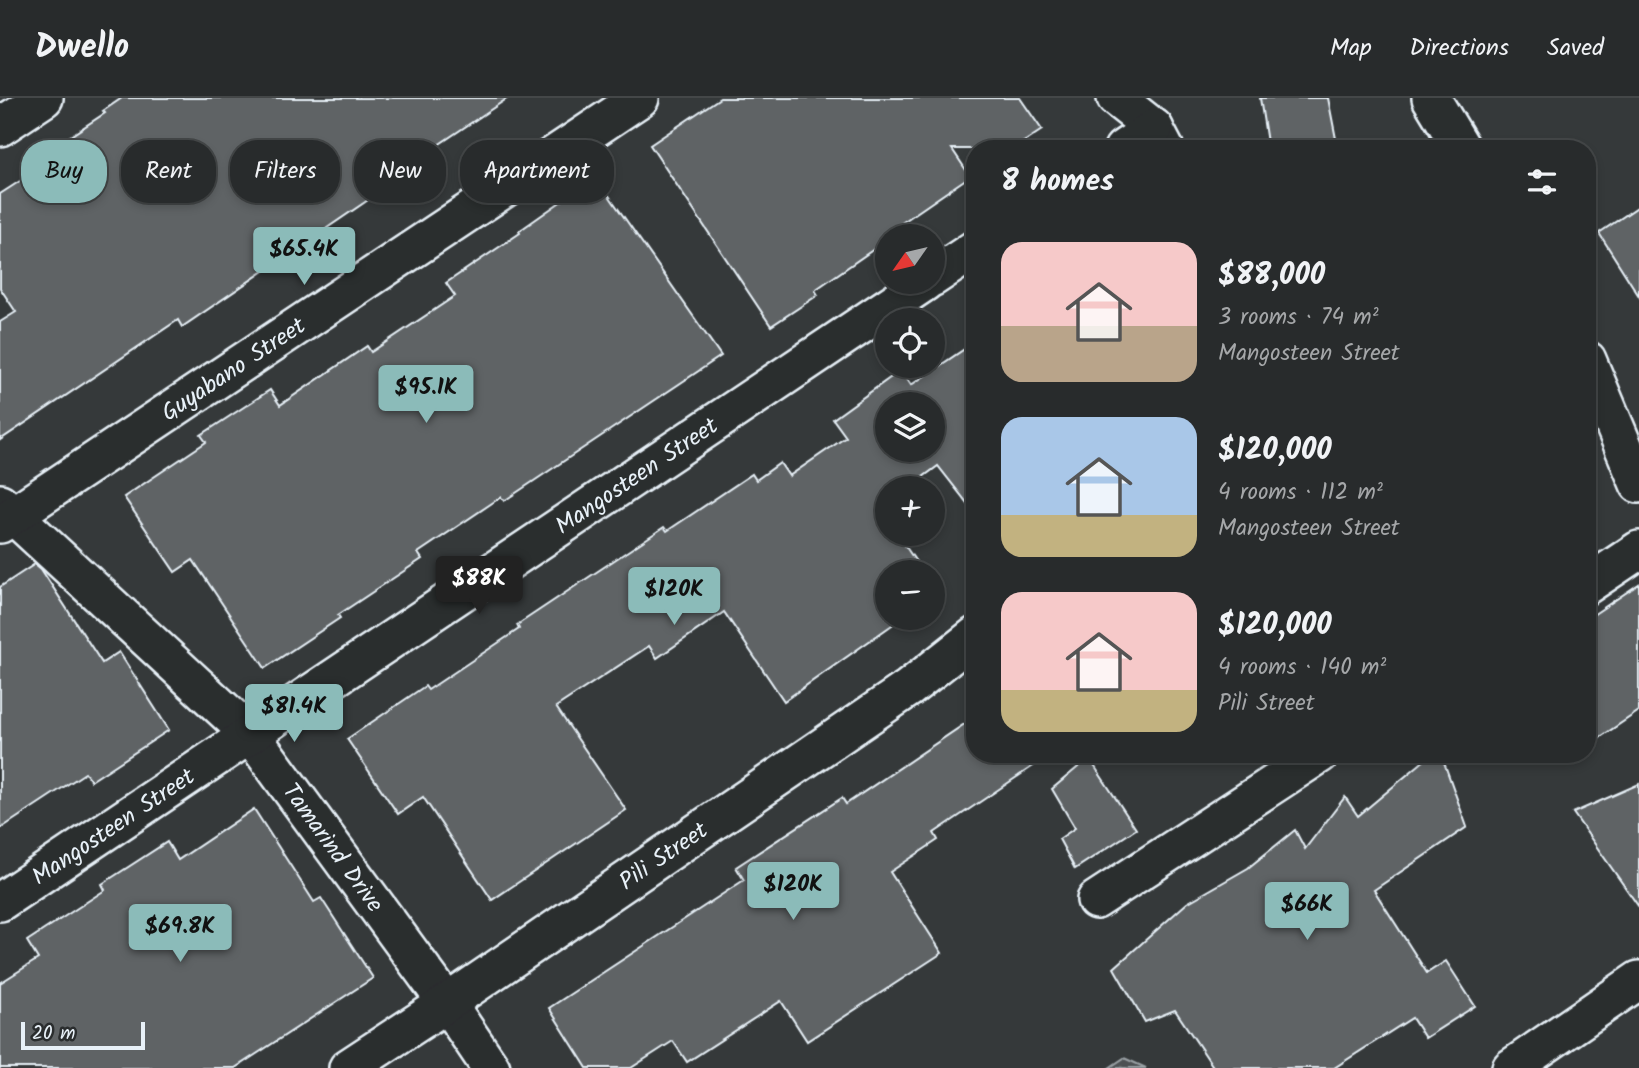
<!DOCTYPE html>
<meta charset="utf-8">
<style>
:root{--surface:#282b2c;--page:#303334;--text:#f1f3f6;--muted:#a5a7a9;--line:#444748;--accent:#8bbbb9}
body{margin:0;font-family:Kalam,sans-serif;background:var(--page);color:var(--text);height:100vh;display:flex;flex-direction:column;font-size:26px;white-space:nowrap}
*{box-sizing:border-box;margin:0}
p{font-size:23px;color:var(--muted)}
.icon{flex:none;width:38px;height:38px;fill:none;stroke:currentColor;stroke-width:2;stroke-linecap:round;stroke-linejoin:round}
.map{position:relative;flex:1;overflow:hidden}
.panel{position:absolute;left:966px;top:42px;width:630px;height:623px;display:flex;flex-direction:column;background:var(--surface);border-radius:28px;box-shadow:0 4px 10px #0003,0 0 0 2px var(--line)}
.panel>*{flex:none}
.banner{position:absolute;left:21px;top:42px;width:665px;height:63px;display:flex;gap:14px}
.needle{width:46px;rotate:236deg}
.fabs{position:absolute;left:875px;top:126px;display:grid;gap:14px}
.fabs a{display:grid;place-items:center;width:70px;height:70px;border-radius:50%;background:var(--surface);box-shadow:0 4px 10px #0003,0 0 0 2px var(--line);font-size:35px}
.scale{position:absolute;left:21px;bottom:18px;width:124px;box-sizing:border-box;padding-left:7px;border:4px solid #e8f1f8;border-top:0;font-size:19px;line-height:24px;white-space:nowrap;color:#e8f1f8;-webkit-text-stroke:5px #2a2d2e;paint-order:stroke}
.price{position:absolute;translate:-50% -60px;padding:0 16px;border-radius:7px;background:var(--accent);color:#111;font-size:23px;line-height:46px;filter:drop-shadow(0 2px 4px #0008)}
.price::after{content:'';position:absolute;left:50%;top:42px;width:21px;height:16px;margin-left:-10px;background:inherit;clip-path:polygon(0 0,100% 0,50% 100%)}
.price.active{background:#222;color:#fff}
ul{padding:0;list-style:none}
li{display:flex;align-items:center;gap:21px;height:175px;padding:0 35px}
li span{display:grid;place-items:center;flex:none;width:196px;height:140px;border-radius:21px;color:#555}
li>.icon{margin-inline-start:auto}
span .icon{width:84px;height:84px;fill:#fffc;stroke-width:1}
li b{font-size:30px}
h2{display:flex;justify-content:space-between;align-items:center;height:84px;padding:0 35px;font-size:30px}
.chip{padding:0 24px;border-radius:28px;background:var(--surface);box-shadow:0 4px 10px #0003,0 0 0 2px var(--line);font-size:24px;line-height:63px}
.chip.active{background:var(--accent);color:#111}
header{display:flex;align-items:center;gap:42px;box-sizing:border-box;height:98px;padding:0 35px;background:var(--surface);border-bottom:2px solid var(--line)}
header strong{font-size:33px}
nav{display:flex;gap:38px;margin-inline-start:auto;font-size:24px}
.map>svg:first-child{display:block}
.park{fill:url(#park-tufts);stroke:#9aa1a5;stroke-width:2}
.building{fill:#5f6365;stroke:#e8f1f8;stroke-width:2;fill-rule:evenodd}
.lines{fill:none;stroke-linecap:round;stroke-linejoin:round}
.minor-casing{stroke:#e8f1f8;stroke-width:42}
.minor{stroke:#2a2d2e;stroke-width:37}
.labels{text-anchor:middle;stroke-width:7;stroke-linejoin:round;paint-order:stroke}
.street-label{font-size:24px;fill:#e8f1f8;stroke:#2a2d2e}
</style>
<header>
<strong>Dwello</strong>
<nav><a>Map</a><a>Directions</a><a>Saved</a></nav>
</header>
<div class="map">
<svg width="1639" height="970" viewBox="0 0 1639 970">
<defs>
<pattern id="park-tufts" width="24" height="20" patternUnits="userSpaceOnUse" patternTransform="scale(1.75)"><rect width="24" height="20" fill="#4d5152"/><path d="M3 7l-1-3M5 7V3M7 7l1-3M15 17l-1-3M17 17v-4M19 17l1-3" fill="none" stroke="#676a6c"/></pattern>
</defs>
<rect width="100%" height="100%" fill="#35393a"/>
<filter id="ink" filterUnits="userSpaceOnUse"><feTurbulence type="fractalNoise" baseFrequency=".0143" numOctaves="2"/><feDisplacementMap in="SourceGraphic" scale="14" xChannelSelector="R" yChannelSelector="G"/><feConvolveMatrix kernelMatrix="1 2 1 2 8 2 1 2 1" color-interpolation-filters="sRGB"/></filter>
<g filter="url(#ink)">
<polygon class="park" points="1124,960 1146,970 1109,970"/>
<g class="building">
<polygon points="122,0 508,0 389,80 393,85 182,229 178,222 0,342 0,224 16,214 0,190 0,96 34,74 28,66 105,15 103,13"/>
<polygon points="720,0 1020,0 1042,32 1013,51 952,51 970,78 890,133 893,138 887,138 887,142 815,192 818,197 771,228 650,47"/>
<polygon points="1260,0 1328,0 1338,51 1268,51"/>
<polygon points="596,79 721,258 504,403 501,399 418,455 422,461 338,517 340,520 265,570 193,462 175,474 124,399 206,344 201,337 270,292 280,307 367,248 371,254 455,198 446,185 520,135 519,133"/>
<polygon points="1639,108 1639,198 1599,135"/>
<path d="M975 244V415L938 368 908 390H887V405L880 410 887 421V436H897L923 474H887V520H902L784 603 724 514 657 560 649 548 556 609 626 712 492 802 423 699 398 716 347 641 425 588 428 592 519 531 517 527 664 429 667 433 752 376 756 382 780 365 789 378 846 339 833 321 901 272 911 287ZM887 306H933V352H887Z"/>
<polygon points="35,466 41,471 102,565 119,554 169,632 91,683 85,675 0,731 0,489"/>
<polygon points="1639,486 1639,613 1587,648 1587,521"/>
<polygon points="975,619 975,656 1051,656 934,735 938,742 890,774 942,855 807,943 781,903 687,964 673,943 631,970 587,970 549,910 744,782 736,769 842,700 846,706"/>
<polygon points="1432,656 1441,656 1467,729 1374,792 1427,875 1446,863 1475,908 1425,940 1412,920 1334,970 1214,970 1175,912 1145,924 1114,870 1187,805 1248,770 1295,732 1305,751 1345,699 1358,718"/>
<polygon points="1089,660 1136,731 1075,771 1059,741 1075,730 1052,691"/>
<polygon points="1639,686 1639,809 1573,715"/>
<polygon points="254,711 314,804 321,800 373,880 235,970 0,970 0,885 38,861 27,843 105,792 102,786 167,744 178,762"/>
</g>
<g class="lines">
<g class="minor-casing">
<g id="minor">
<polyline points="1116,0 1154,30 1165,51"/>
<polyline points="1431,0 1462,51"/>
<polyline points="0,29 44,0"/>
<polyline points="1123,51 1154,30"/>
<polyline points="933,179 975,151"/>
<polyline points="1587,262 1639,386"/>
<path id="s1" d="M0 405 251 637 447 905 491 970"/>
<path id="s2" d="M0 426 640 0"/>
<polyline points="1587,487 1639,452"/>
<polyline points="1096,802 1320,656"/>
<path id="s3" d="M0 804 925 184"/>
<path id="s4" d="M348 970 447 905 909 590 975 538"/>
<polyline points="1511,970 1639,882"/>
</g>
</g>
<use href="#minor" class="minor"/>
</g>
</g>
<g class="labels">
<g class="street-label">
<text dy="8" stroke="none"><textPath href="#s2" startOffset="280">Guyabano Street</textPath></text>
<text dy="8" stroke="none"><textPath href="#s3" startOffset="766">Mangosteen Street</textPath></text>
<text dy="8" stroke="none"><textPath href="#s3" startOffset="136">Mangosteen Street</textPath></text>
<text dy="8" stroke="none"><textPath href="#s1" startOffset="481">Tamarind Drive</textPath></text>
<text dy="8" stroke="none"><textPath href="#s4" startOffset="380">Pili Street</textPath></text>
</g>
</g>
</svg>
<div class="fabs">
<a><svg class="needle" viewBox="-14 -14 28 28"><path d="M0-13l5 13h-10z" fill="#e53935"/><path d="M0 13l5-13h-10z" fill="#a5a7a9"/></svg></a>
<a><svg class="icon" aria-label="locate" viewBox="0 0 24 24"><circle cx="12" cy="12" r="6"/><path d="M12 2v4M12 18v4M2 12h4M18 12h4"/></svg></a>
<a><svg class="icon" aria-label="layers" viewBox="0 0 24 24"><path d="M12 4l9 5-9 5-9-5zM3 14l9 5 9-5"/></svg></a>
<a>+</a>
<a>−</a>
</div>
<div class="scale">20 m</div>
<b class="price" style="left:304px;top:189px">$65.4K</b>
<b class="price" style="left:426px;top:327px">$95.1K</b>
<b class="price active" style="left:479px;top:518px">$88K</b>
<b class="price" style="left:674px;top:529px">$120K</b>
<b class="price" style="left:294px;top:646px">$81.4K</b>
<b class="price" style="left:793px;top:824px">$120K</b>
<b class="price" style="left:1307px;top:844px">$66K</b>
<b class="price" style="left:180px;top:866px">$69.8K</b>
<div class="banner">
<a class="chip active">Buy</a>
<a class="chip">Rent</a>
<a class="chip">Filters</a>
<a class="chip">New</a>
<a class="chip">Apartment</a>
</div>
<section class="panel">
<h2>8 homes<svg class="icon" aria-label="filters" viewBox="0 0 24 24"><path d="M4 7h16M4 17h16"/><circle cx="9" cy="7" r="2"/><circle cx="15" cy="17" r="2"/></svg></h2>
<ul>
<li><span style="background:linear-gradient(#f6c9c9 60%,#b9a48a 0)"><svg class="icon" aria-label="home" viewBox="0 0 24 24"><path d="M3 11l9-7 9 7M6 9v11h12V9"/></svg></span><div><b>$88,000</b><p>3 rooms · 74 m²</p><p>Mangosteen Street</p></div></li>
<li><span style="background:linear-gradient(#a9c7e8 70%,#c2b280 0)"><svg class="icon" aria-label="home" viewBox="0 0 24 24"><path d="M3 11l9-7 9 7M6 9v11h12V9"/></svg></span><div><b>$120,000</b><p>4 rooms · 112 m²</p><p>Mangosteen Street</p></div></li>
<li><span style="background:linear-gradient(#f6c9c9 70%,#c2b280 0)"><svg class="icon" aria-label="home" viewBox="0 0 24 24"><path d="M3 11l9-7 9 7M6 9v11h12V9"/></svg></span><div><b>$120,000</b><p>4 rooms · 140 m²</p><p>Pili Street</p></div></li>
</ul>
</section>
</div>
